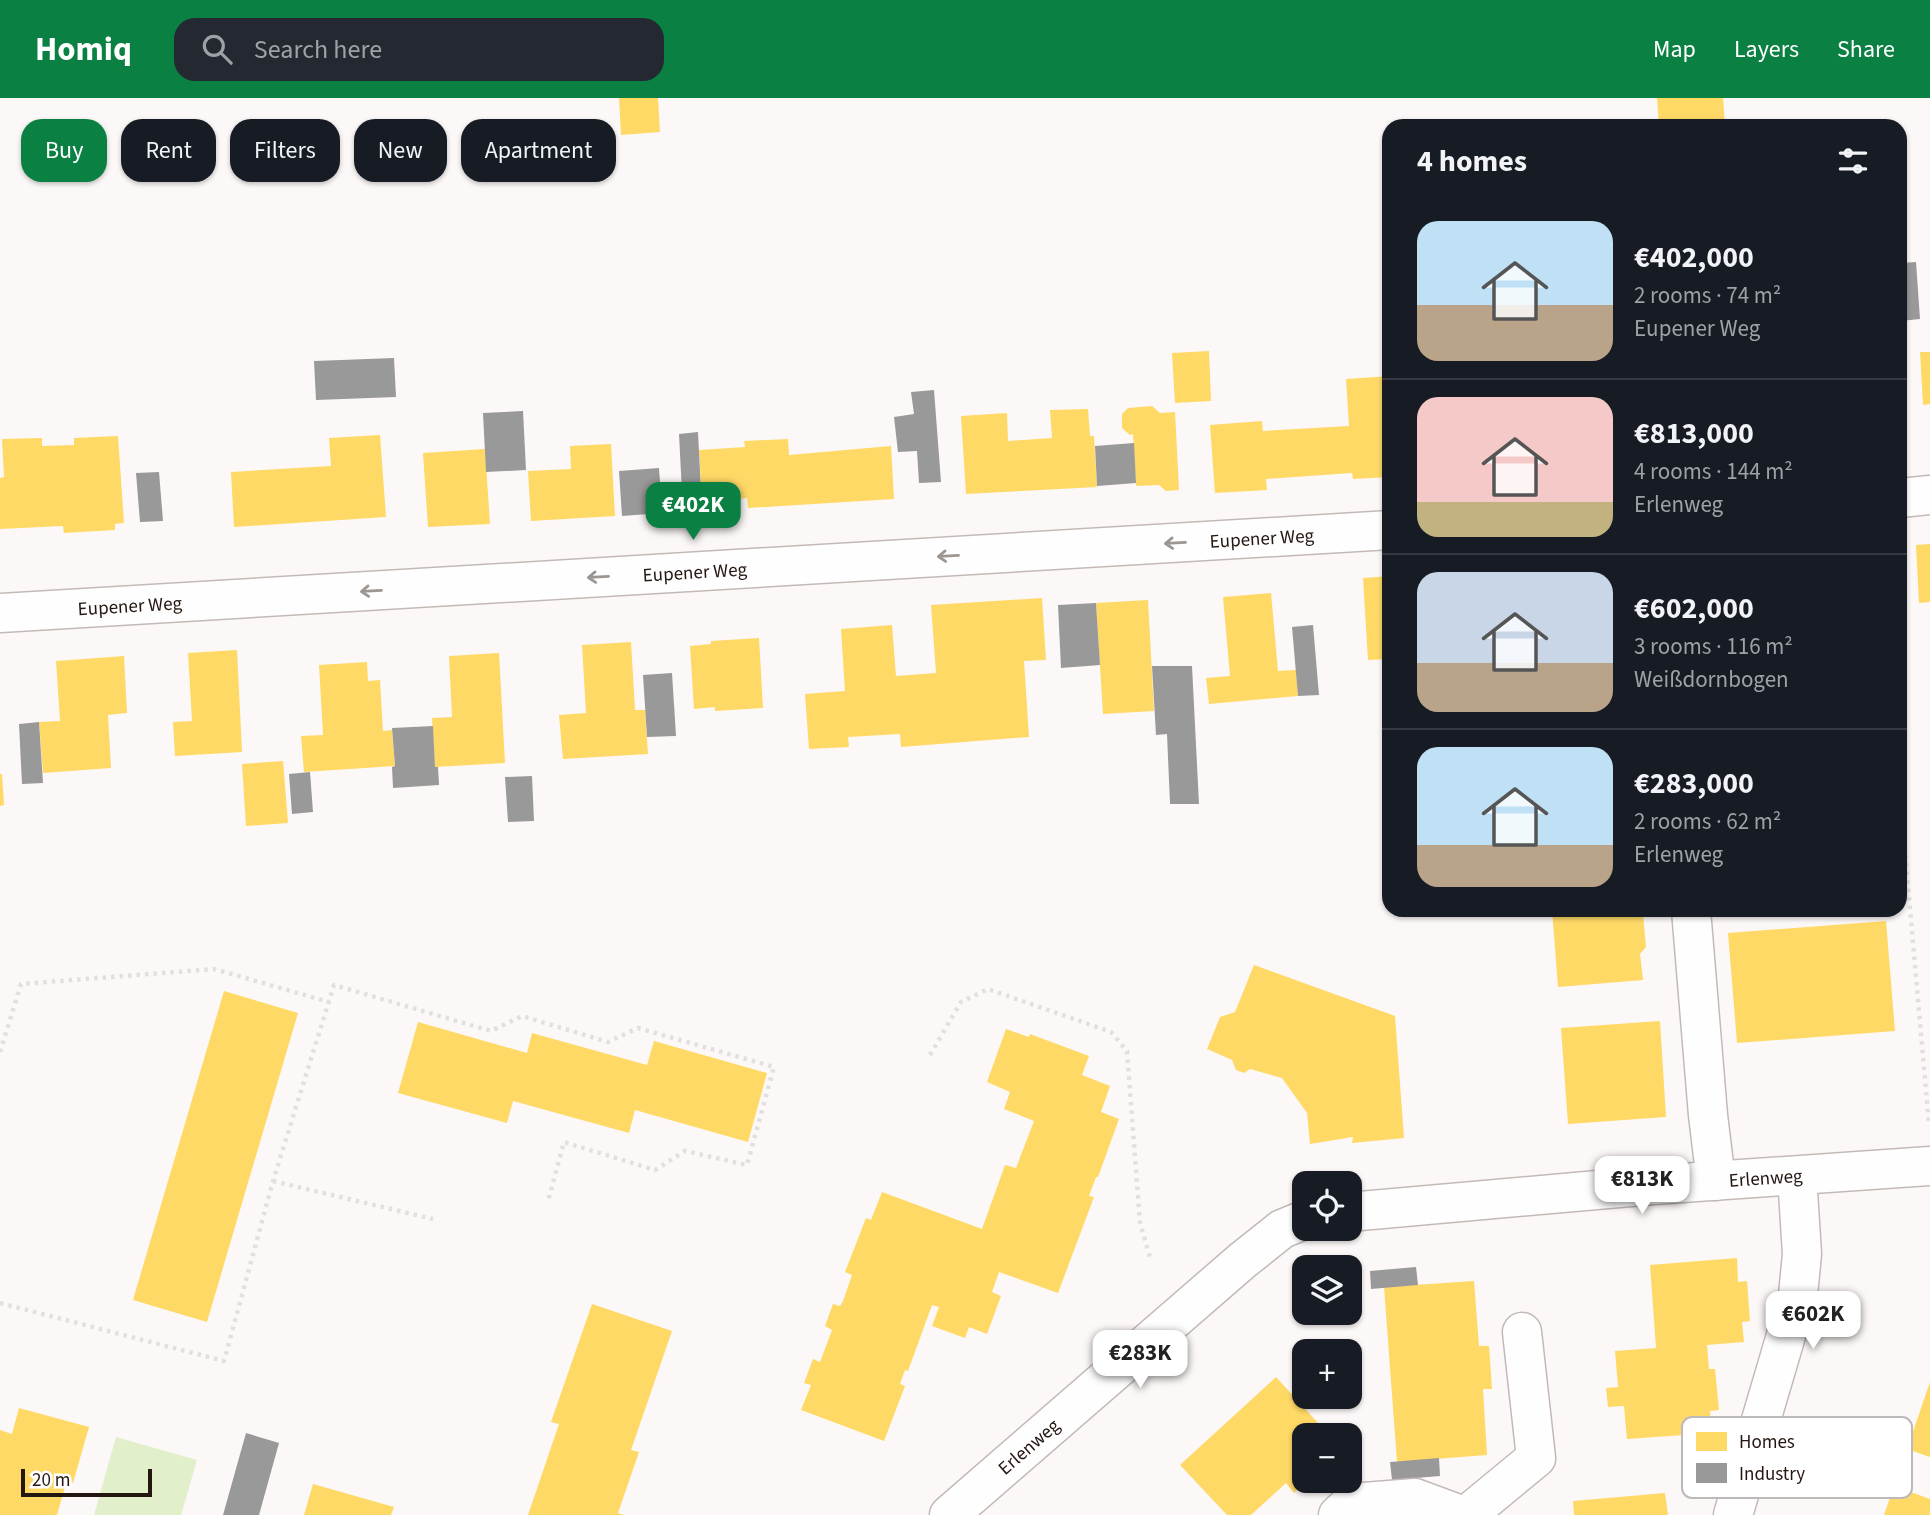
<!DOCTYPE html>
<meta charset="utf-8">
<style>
:root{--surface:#171b24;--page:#242831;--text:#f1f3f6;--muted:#9ea1a6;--line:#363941;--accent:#0b8043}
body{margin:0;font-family:"Source Sans 3",sans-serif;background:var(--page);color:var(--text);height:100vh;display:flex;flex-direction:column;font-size:26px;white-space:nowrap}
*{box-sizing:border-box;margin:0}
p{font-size:23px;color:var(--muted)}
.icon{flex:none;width:38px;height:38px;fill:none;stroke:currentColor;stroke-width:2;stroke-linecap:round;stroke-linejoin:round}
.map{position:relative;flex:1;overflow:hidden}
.details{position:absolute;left:1382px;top:21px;width:525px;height:798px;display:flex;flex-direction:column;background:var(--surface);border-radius:21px;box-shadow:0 2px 5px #0004}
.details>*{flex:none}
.hud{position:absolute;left:21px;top:21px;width:665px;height:63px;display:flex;gap:14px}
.fabs{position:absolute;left:1292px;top:1073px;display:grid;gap:14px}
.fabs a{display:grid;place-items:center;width:70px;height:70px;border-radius:14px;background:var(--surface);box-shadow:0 2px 5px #0004;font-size:35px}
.scale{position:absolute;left:21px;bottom:18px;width:131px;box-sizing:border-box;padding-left:7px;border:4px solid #241711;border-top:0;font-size:19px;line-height:24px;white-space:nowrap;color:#241711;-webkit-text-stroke:5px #fff;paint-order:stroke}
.price{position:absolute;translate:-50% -60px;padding:0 16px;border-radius:14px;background:#fff;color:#222;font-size:23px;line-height:46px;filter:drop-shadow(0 2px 4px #0008)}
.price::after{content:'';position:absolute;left:50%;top:42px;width:21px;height:16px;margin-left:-10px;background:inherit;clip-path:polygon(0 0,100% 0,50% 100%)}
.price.active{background:var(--accent);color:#fff}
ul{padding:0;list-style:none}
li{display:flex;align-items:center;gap:21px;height:175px;padding:0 35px}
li+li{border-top:2px solid var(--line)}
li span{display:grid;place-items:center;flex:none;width:196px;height:140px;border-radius:21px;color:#555}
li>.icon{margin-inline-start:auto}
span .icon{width:84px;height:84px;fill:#fffc;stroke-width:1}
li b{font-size:30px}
h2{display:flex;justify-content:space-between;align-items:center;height:84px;padding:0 35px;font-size:30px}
.chip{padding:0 24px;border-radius:21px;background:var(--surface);box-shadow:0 2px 5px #0004;font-size:24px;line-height:63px}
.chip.active{background:var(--accent);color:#fff}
header{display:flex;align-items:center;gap:42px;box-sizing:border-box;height:98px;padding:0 35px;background:var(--accent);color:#fff}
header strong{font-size:33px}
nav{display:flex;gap:38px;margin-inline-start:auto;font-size:24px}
.search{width:490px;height:63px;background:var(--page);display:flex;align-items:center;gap:18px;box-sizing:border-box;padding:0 24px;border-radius:21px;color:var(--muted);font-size:26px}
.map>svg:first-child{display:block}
.green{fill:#e1f0cb}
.homes{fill:#ffd966}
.industry{fill:#999}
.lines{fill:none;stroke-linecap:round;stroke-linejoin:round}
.minor-casing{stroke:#c3bab7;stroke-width:41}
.path{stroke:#e2e0df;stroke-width:4.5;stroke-dasharray:3.5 5;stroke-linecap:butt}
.minor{stroke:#fffefe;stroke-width:38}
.oneway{stroke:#9c9693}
.labels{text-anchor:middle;stroke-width:7;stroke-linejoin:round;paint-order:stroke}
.street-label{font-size:19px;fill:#241711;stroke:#fff}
.key{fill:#fff;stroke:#bdb9b8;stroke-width:2}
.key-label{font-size:19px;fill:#241711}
</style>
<header>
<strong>Homiq</strong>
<div class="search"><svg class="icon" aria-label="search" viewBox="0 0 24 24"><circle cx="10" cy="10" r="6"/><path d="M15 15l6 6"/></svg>Search here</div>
<nav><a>Map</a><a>Layers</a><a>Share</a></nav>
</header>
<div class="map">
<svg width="1930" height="1417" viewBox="0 0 1930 1417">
<rect width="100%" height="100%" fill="#fcf8f7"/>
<polygon class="green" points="116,1339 197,1362 181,1417 94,1417"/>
<g class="homes">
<polygon points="619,0 658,0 660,34 621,37"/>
<polygon points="1657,0 1723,0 1725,28 1659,28"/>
<polygon points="1209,253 1211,303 1175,305 1172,255"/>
<polygon points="1920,254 1930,254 1930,306 1923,307"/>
<polygon points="1390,278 1390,379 1353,381 1352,375 1266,381 1267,392 1215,395 1210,327 1262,323 1263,333 1349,328 1346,281"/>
<polygon points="1152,308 1160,315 1175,314 1179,392 1166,393 1159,387 1136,388 1133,336 1130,337 1122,330 1122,316 1128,310"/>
<polygon points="1088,311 1090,338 1094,338 1097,389 966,396 961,318 1007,315 1008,343 1052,340 1050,312"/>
<polygon points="380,337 386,419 234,429 231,374 331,368 329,340"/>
<polygon points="118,338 124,425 115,426 115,432 64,435 63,428 0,431 0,380 4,379 2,341 42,340 42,348 74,347 74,340"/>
<polygon points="788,341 789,357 891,348 894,401 748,410 747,400 702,403 699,352 745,349 744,343"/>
<polygon points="611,346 615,418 531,423 528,373 571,371 570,348"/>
<polygon points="485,351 490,426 428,429 423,355"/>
<polygon points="1930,446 1930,504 1919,505 1916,447"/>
<polygon points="1390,478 1390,561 1368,562 1363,480"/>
<polygon points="1271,495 1278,573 1296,572 1298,598 1209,606 1206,580 1230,578 1223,499"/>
<polygon points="1042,500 1046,562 1024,563 1029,639 901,649 900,636 848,639 849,649 809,651 805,596 845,593 841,531 892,527 896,578 936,575 931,507"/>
<polygon points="1148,502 1154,613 1103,616 1096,505"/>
<polygon points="759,540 763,610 715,613 715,609 694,611 690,548 711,546 711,543"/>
<polygon points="631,544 635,612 645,612 648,656 563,661 559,617 586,615 582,547"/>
<polygon points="237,552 242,654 175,658 173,624 192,623 188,555"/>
<polygon points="499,555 505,665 435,669 432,620 452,619 449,558"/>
<polygon points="124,558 127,615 108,617 111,670 43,675 39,624 60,623 56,563"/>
<polygon points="367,564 368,583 380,582 383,633 392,632 395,668 304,674 301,638 323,637 319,567"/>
<polygon points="283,663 288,725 246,728 242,666"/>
<polygon points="0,676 2,676 4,707 0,708"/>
<polygon points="1552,812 1639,812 1643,816 1646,849 1640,856 1643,882 1558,889"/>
<polygon points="1886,823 1895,933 1737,945 1728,835"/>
<polygon points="1254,867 1395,918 1404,1040 1352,1045 1353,1039 1310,1046 1307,1015 1282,980 1250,971 1244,975 1236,972 1232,962 1207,951 1220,919 1235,914"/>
<polygon points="224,893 298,915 207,1224 133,1202"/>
<polygon points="1660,923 1666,1019 1568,1026 1561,930"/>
<polygon points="418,924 527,955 532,935 647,967 654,943 767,975 748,1044 635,1012 629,1035 513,1003 507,1025 398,995"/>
<polygon points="1006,931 1029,939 1030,936 1089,958 1082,977 1110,988 1101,1014 1119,1021 1098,1079 1096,1079 1089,1098 1094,1099 1058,1195 999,1174 992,1194 1001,1198 987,1236 969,1229 965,1240 932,1228 939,1209 932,1207 908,1273 905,1272 900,1286 905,1288 884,1343 801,1312 811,1287 804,1285 813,1261 820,1264 832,1232 825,1228 833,1206 840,1208 843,1203 852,1177 845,1174 866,1120 871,1122 882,1094 982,1131 1005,1067 1016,1070 1034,1023 1004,1011 1010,994 987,984"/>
<polygon points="1737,1160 1738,1184 1747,1183 1750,1223 1742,1224 1744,1244 1707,1247 1709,1271 1715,1271 1719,1312 1710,1313 1712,1335 1627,1341 1624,1308 1608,1309 1606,1290 1618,1289 1615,1253 1656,1250 1650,1167"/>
<polygon points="1474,1183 1479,1248 1489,1248 1492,1291 1483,1291 1487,1357 1397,1364 1384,1189"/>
<polygon points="592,1206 672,1233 631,1352 639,1354 618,1415 624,1417 528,1417 559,1326 551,1324"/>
<polygon points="1276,1279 1329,1337 1304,1337 1304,1382 1308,1382 1294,1395 1286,1385 1251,1417 1227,1417 1180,1367"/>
<polygon points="1930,1284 1930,1359 1907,1351"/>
<polygon points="19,1310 89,1329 73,1385 67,1382 57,1417 0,1417 0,1332 12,1336"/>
<polygon points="313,1386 394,1409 391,1417 304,1417"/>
<polygon points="1894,1388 1930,1401 1930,1417 1884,1417"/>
<polygon points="1665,1395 1668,1417 1574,1417 1573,1403"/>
</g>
<g class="industry">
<polygon points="1916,164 1920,221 1900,223 1900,165"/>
<polygon points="394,260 396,299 316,302 314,263"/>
<polygon points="934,292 941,384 919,385 917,353 898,354 894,319 914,316 911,294"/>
<polygon points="523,313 526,372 486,374 483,315"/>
<polygon points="698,334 702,413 683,414 679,336"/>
<polygon points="1134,345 1136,385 1097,388 1095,348"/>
<polygon points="659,370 662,415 622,418 619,373"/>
<polygon points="159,374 163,423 140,424 136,375"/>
<polygon points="1096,505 1100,567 1061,570 1058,507"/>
<polygon points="1313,527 1319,597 1298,598 1292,529"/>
<polygon points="1152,568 1192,568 1199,706 1170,706 1167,636 1156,637"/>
<polygon points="672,575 676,638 647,639 643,577"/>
<polygon points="39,624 43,685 22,686 19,626"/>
<polygon points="433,628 435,669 438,669 439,687 393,690 392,669 395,668 392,630"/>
<polygon points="310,674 313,714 292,716 289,676"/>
<polygon points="532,678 534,723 508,724 505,679"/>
<polygon points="1416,1169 1418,1187 1371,1191 1370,1173"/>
<polygon points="246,1335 279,1345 259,1417 223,1417"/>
<polygon points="1439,1360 1440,1378 1392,1382 1390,1364"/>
</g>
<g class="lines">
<g class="minor-casing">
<g id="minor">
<polyline points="1900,400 1930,397"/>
<path id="s1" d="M0 515 1390 432"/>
<polyline points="1691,812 1708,1017 1716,1083"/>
<path id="s2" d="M1349 1114 1653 1087 1930 1068"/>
<path id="s3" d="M949 1417 1243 1162 1282 1131 1304 1122"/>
<polyline points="1338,1417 1351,1405 1415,1400 1461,1417"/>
<polyline points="1467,1417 1536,1360 1522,1234"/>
<polyline points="1733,1417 1798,1197 1802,1156 1797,1078"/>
</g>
</g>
<g class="path">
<polyline points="1900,655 1904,742 1929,1027"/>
<polyline points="0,954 21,886 214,871 329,904"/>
<polyline points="930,957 961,904 988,891 1111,934 1127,953 1140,1125 1151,1163"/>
<polyline points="273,1083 433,1121"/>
<polyline points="0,1205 224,1263 273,1083 334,887 491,933 522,918 608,944 638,930 774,969 747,1067 685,1053 655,1072 564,1044 548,1103"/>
</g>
<use href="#minor" class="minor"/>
</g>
<defs><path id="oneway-shaft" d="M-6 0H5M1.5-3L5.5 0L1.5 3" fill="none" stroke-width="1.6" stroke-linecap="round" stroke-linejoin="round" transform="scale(1.75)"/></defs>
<g class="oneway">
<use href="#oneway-shaft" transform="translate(1175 445) rotate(177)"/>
<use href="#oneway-shaft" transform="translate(948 458) rotate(177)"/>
<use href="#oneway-shaft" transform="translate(598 479) rotate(177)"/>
<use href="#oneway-shaft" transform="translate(371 493) rotate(177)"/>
</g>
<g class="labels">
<g class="street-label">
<text dy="7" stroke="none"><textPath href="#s1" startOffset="1264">Eupener Weg</textPath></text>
<text dy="7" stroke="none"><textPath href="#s1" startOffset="696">Eupener Weg</textPath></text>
<text dy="7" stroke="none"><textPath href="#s1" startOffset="130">Eupener Weg</textPath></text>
<text dy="7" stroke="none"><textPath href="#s2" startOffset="418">Erlenweg</textPath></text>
<text dy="7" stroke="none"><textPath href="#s3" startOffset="105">Erlenweg</textPath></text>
</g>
</g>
<rect x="1682" y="1319" width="230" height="81" rx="10" class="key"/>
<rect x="1696" y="1334" width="31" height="19" fill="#ffd966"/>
<rect x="1696" y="1365" width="31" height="20" fill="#999"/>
<g class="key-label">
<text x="1739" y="1350">Homes</text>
<text x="1739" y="1382">Industry</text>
</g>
</svg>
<div class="fabs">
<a><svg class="icon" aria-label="locate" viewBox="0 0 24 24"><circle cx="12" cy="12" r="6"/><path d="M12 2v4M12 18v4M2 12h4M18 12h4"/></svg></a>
<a><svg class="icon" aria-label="layers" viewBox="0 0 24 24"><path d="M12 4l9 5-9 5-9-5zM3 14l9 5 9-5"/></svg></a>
<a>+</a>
<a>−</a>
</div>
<div class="scale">20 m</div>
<b class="price active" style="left:693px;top:444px">€402K</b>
<b class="price" style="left:1642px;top:1118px">€813K</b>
<b class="price" style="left:1813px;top:1253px">€602K</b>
<b class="price" style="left:1140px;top:1292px">€283K</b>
<div class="hud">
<a class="chip active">Buy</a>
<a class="chip">Rent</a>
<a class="chip">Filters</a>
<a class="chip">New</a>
<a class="chip">Apartment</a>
</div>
<section class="details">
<h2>4 homes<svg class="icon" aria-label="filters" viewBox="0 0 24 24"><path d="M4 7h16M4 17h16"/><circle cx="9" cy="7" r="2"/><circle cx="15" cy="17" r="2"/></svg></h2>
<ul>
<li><span style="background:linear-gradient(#bfe0f5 60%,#b9a48a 0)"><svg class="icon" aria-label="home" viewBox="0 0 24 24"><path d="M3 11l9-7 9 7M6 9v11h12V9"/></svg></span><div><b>€402,000</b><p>2 rooms · 74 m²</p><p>Eupener Weg</p></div></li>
<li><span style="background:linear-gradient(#f6c9c9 75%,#c2b280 0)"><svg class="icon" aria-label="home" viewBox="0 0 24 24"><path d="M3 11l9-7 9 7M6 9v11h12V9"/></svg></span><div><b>€813,000</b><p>4 rooms · 144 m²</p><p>Erlenweg</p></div></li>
<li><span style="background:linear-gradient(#c9d6e8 65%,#b9a48a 0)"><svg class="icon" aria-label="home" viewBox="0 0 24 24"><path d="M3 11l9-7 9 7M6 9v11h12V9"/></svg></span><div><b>€602,000</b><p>3 rooms · 116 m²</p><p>Weißdornbogen</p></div></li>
<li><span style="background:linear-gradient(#bfe0f5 70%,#b9a48a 0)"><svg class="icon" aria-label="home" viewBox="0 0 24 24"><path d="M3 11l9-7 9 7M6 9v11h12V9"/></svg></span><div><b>€283,000</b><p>2 rooms · 62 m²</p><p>Erlenweg</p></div></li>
</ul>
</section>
</div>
